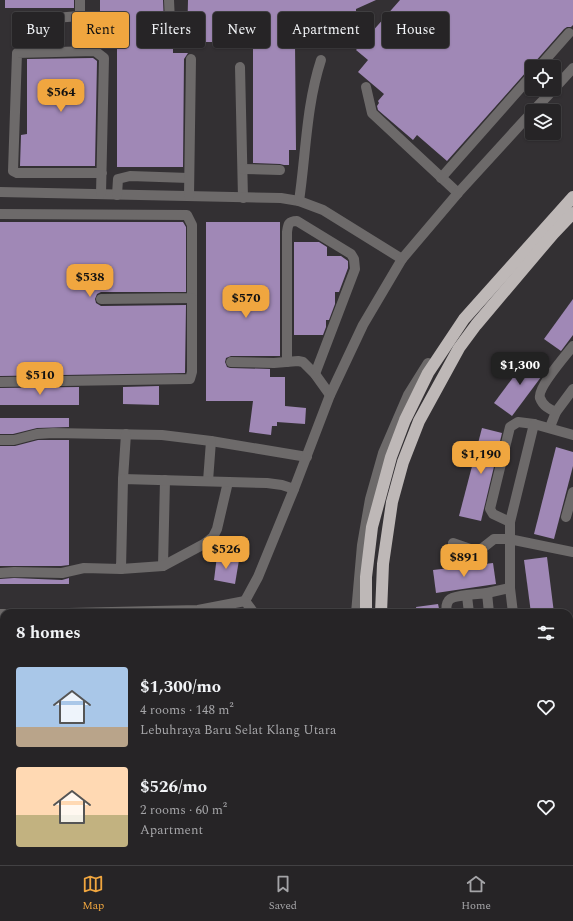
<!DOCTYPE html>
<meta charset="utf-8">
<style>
:root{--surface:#262426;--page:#2e2c2e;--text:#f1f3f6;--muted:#a4a4a7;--line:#424143;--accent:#f0a63f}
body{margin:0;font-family:Spectral,serif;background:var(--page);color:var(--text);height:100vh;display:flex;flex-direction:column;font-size:15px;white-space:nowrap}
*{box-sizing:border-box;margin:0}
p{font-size:13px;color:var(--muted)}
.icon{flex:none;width:22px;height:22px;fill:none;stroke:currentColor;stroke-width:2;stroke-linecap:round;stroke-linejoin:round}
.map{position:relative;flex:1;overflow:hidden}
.sheet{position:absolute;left:0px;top:609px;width:573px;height:256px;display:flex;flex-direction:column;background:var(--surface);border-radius:12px 12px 0 0;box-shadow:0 1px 3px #0004,0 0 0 1px var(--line)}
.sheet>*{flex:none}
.top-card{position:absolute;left:12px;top:12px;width:549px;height:36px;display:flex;gap:8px}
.controls{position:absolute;left:525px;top:60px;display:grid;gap:8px}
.controls a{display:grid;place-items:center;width:36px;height:36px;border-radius:4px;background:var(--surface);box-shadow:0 1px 3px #0004,0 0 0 1px var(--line);font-size:20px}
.price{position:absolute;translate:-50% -34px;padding:0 9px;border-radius:8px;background:var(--accent);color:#111;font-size:13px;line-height:26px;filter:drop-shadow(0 1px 2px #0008)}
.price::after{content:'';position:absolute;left:50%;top:24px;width:12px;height:9px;margin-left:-6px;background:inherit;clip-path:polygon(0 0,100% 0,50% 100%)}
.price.on{background:#222;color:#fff}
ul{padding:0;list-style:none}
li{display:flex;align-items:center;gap:12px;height:100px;padding:0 16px}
li span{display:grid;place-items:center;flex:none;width:112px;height:80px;border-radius:4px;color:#555}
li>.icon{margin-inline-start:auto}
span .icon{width:48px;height:48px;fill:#fffc;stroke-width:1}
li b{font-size:17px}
h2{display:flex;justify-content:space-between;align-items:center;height:48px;padding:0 16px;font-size:17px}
.pill{padding:0 14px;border-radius:4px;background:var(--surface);box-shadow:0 1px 3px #0004,0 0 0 1px var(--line);font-size:14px;line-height:36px}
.pill.on{background:var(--accent);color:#111}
.dock{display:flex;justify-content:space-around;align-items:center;height:56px;border-top:1px solid var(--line);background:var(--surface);font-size:11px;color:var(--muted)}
.dock a{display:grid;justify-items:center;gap:2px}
.dock .on{color:var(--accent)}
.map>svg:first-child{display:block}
.building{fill:#a088b6}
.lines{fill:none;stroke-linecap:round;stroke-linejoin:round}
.minor{stroke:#6d6a6a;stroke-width:10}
.highway{stroke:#beb8b7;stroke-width:12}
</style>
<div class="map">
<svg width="573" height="865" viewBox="0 0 573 865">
<rect width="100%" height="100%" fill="#333033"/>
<g class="building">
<rect x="5" y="0" width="69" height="8"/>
<polygon points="100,0 163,0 164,25 167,28 173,28 173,53 188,53 184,59 183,167 117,167 117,41 100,41"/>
<polygon points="188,0 376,0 356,9 356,11 295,43 296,150 289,150 289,165 284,165 280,164 253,163 253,42 187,42"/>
<polygon points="400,0 573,0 573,25 571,27 567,27 564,29 534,63 532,69 527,71 447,161 417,135 413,140 378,110 377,106 379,103 378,101 384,94 358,72 368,60 356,50"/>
<polygon points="93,58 97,61 95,166 20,166 21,135 27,134 27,59"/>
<polygon points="0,222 183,222 186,227 186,292 101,292 97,294 95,299 96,303 101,306 186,305 185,373 0,376"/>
<polygon points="206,222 280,222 280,356 231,356 226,358 225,362 227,367 230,368 270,369 270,377 285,377 285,406 306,408 305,424 277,422 277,426 272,426 271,435 249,432 253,401 206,401"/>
<polygon points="294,242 319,242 327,247 327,256 341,256 348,261 348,268 339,292 335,292 335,304 329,320 326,320 326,327 323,335 294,335"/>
<polygon points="573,299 573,335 561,351 544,339"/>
<polygon points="529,356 547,369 512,416 494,403"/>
<polygon points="159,386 159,405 123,404 123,387"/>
<polygon points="79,387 79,405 0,405 0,388"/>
<polygon points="0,418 69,418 69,427 37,428 13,434 0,434"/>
<polygon points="482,428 502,433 481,521 459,516"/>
<polygon points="38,440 69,440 69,565 61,566 0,566 0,446 15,446"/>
<polygon points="556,447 573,452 573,466 554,539 534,534"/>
<polygon points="217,556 239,560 235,584 214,580"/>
<polygon points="547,557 554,613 531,613 524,560"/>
<polygon points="493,563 496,584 436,593 433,570"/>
<polygon points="14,578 62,580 69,578 69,584 0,584 0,579"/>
<polygon points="438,604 440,613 417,613 416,607"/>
</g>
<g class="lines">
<g class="minor">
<polyline points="169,0 170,22"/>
<polyline points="54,18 80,16 80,0"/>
<polyline points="240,67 243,198"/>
<polyline points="539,67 569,33"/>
<polyline points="366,87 372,113 458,193"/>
<polyline points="554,89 573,68"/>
<polyline points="533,111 554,89"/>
<polyline points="243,169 280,170"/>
<polyline points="441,178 532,75"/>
<polyline points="0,192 281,198 299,201 323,210 402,259"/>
<polyline points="101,194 104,58 95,51 17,53 13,171 17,173 102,173"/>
<polyline points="117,195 118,179 130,176 189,178"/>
<polyline points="189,196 191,59"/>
<path d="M299 201C306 154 306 106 321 60"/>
<polyline points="0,214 187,215 192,225 192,298 101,299"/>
<polyline points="231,362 274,363 298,361 303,362 315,374 330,395"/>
<path d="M287 362V232C288 225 288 221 297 221L351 254 354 259 355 269 315 374"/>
<polyline points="0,382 190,379 192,372 192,298"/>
<path d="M556 412C549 409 543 406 540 398 537 388 566 355 573 346"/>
<polyline points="550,427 556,412 573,389"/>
<polyline points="0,440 14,440 37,434 53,433 162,435 211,441 307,457"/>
<polyline points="123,479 126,434"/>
<polyline points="208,481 211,441"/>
<polyline points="566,517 573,492"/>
<polyline points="510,522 493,514 490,509 510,427 518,422 534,424"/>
<polyline points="453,543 473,550 480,550 494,539 509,539 573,552"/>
<polyline points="163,566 165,480"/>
<polyline points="121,569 163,566 204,544 213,537 217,529 228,482"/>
<polyline points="0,573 14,572 62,573 84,568 121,569 123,479 267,483 282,485 294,489"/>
<polyline points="487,593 510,588"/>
<polyline points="467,596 469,613"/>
<polyline points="245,601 258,577 294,489 330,395 363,325 402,259 458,193 532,112"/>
<polyline points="69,613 198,610 245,601 254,613"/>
<polyline points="356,613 362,545 370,499 383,453 408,395 428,363"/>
<path d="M447 613C446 609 446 604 449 600 453 595 479 594 487 593L489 613"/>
<polyline points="513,613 510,588 510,522 534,424 573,435"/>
<polyline points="0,614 4,614"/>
<polyline points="569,691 573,691"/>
<polyline points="0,743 4,743"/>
<polyline points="569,776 573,776"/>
<polyline points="0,780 4,777"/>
<polyline points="0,800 4,800"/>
<polyline points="0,824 4,824"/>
<polyline points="569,826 573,826"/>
<polyline points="0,844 4,844"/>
<polyline points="58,861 58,865"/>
<polyline points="304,861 305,865"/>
<polyline points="359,861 360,865"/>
<polyline points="514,861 515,865"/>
<polyline points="550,861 550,865"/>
<polyline points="252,865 253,861"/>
</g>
<g class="highway">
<polyline points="366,613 366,577 372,527 391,457 405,420 428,373 464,319 573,197"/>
<polyline points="381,613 383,564 392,502 403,462 419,421 459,348 476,325 553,234 573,213"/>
<polyline points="404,861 405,865"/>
<polyline points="425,861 426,865"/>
</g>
</g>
</svg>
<div class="controls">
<a><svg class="icon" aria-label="locate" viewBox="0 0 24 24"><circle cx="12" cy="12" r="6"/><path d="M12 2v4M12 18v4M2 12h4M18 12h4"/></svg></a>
<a><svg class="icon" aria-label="layers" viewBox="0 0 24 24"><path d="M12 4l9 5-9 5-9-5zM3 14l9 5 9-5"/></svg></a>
</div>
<b class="price" style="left:61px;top:113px">$564</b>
<b class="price" style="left:90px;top:298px">$538</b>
<b class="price" style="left:246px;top:319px">$570</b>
<b class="price on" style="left:520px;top:386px">$1,300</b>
<b class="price" style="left:40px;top:396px">$510</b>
<b class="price" style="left:481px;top:475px">$1,190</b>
<b class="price" style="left:226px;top:570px">$526</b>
<b class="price" style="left:464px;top:578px">$891</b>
<div class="top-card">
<a class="pill">Buy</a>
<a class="pill on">Rent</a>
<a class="pill">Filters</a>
<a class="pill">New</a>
<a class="pill">Apartment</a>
<a class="pill">House</a>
</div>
<section class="sheet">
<h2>8 homes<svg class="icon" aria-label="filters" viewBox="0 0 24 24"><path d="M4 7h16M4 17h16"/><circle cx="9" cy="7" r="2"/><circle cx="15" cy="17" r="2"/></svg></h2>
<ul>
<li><span style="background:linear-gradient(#a9c7e8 75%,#b9a48a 0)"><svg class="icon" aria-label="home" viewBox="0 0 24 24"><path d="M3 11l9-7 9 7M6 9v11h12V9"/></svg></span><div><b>$1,300/mo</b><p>4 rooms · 148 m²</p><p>Lebuhraya Baru Selat Klang Utara</p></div><svg class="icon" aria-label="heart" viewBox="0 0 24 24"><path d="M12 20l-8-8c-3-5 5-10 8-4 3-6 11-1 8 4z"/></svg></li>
<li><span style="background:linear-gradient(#ffd9b3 60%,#c2b280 0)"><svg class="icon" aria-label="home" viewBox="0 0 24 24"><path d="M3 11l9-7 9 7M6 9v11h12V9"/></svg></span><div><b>$526/mo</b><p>2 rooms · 60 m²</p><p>Apartment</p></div><svg class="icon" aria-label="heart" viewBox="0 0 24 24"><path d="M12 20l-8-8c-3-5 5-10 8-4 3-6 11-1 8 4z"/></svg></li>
</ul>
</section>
</div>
<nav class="dock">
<a class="on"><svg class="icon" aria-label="map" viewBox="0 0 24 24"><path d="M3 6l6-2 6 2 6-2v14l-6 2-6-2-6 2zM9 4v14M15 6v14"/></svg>Map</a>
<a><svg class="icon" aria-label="saved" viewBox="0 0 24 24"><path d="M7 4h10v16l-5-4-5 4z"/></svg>Saved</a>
<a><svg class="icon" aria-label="home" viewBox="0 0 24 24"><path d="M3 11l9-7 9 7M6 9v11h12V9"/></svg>Home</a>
</nav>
